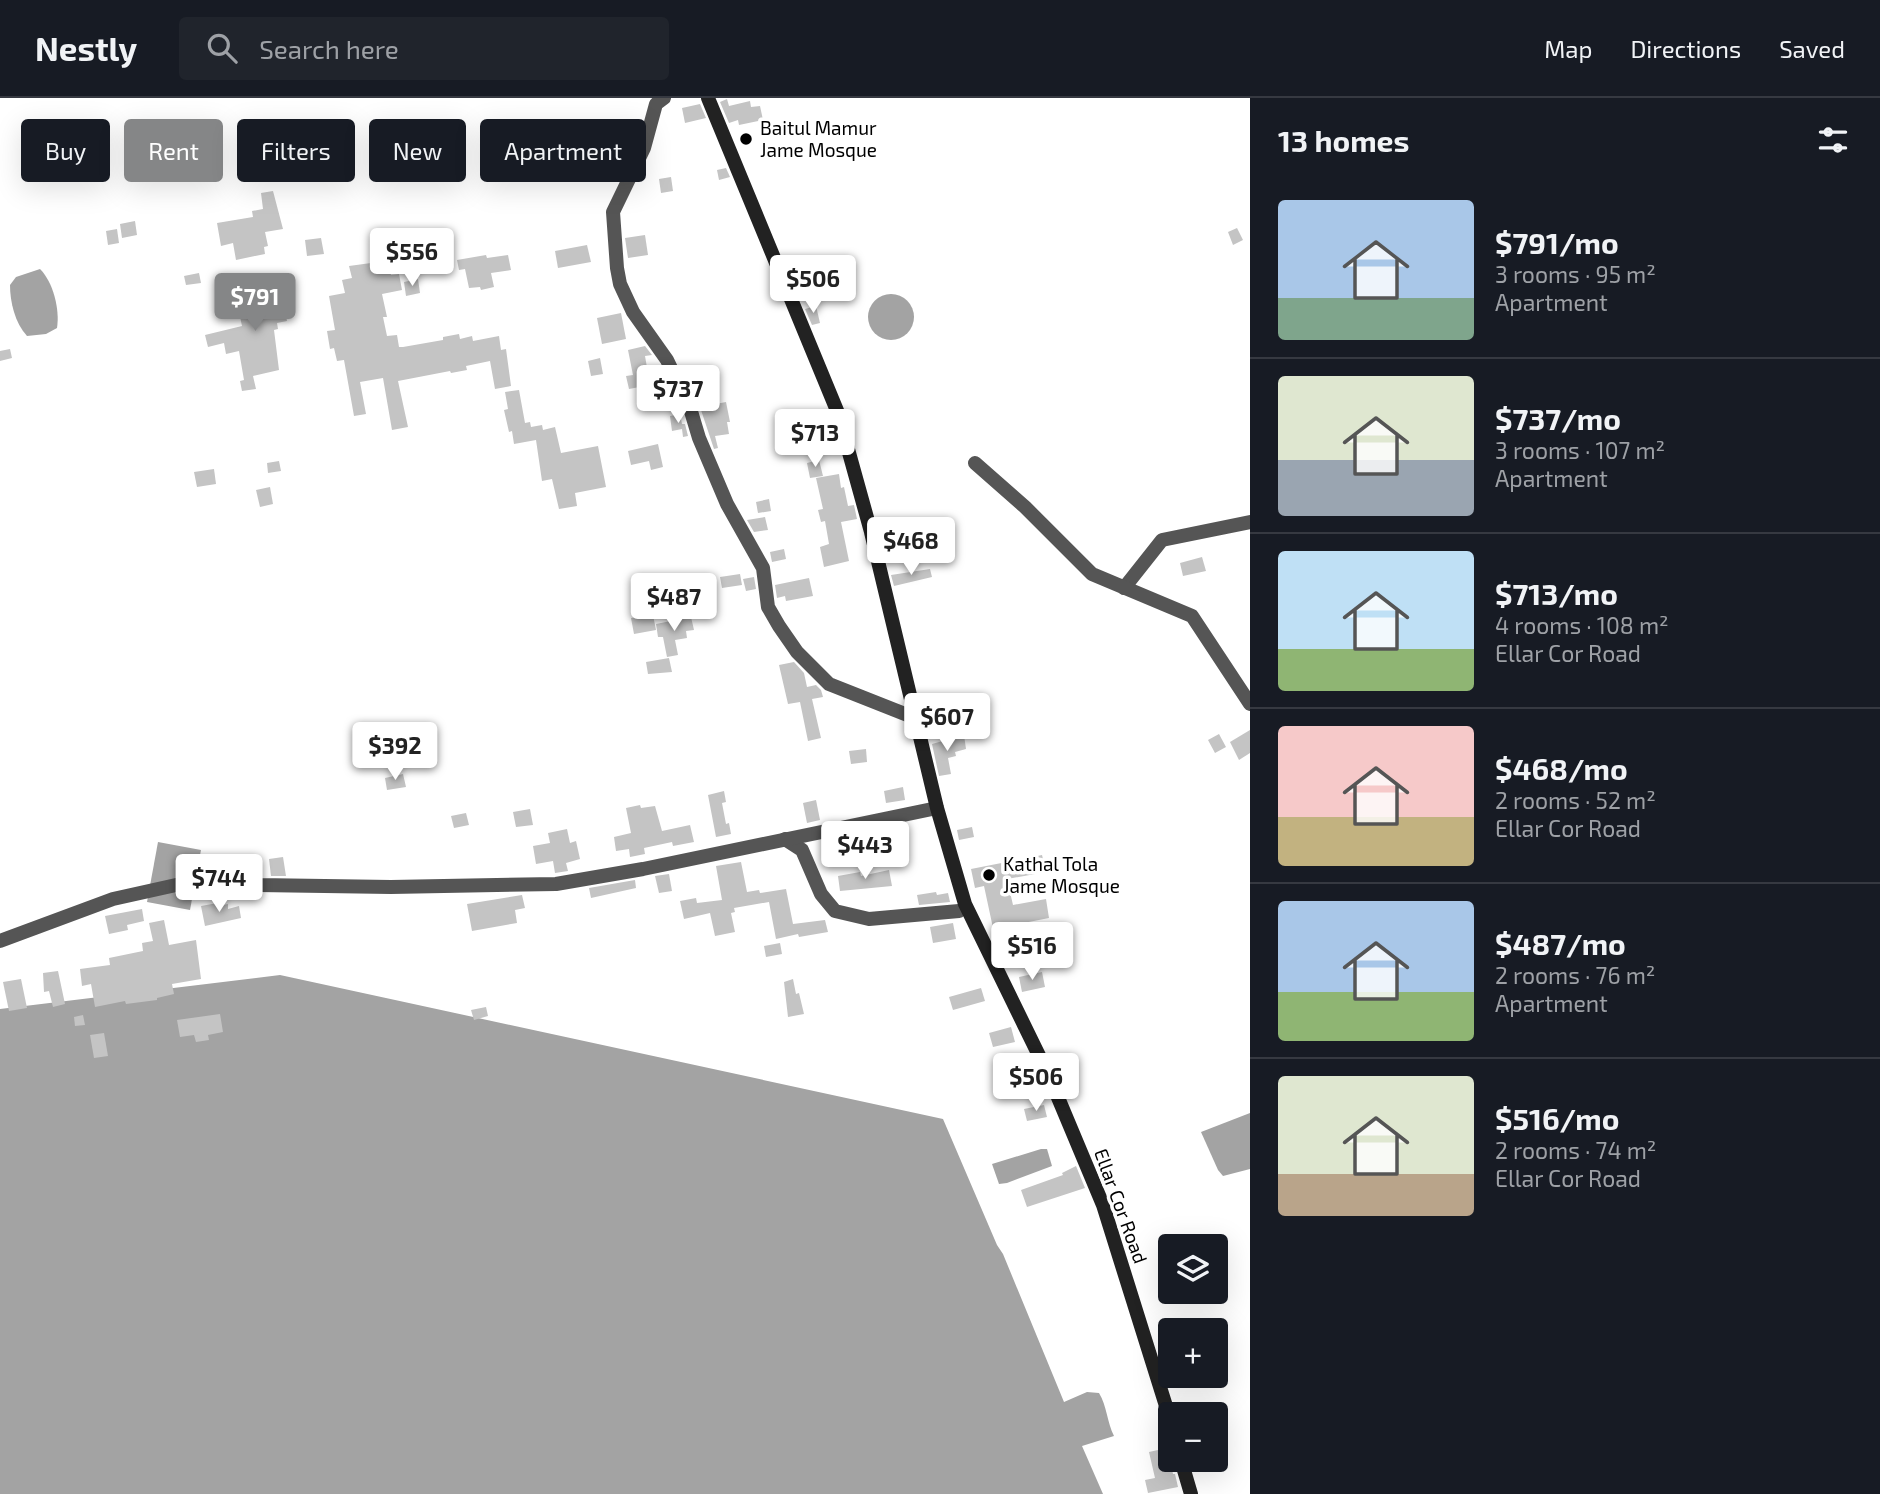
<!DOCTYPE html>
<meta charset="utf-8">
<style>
:root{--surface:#171b24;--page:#20242c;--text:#f1f3f6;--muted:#9ea1a6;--line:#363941;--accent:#858687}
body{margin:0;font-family:"Exo 2",sans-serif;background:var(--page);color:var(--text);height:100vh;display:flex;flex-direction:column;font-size:26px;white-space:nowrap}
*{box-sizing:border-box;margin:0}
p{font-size:23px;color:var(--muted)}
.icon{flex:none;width:38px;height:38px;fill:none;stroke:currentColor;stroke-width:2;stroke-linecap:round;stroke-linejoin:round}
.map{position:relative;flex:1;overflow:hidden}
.drawer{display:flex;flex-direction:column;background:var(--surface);width:630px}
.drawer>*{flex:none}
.guide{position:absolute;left:21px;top:21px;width:665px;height:63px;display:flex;gap:14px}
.fabs{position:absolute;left:1158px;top:1136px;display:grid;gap:14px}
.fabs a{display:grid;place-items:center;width:70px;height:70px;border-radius:7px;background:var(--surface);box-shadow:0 7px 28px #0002;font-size:35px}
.price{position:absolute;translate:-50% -60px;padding:0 16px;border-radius:7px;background:#fff;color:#222;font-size:23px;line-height:46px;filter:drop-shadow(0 2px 4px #0008)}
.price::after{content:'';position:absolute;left:50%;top:42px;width:21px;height:16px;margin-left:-10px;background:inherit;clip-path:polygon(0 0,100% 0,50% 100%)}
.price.active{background:var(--accent);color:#fff}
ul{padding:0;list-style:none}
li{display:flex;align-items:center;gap:21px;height:175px;padding:0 28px}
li+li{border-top:2px solid var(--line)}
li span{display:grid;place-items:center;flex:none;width:196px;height:140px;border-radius:7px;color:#555}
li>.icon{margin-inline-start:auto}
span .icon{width:84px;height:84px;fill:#fffc;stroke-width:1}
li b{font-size:30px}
h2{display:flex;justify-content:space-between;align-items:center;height:84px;padding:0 28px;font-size:30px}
.chip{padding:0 24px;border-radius:7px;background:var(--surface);box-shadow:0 7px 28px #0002;font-size:24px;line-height:63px}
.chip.active{background:var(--accent);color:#fff}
header{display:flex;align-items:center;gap:42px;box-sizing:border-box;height:98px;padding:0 35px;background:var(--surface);border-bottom:2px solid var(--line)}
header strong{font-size:33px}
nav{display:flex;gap:38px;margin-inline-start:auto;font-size:24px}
.search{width:490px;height:63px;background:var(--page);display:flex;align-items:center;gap:18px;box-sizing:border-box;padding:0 24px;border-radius:7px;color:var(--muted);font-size:26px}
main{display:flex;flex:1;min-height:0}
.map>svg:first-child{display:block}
.water{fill:#a3a3a3}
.building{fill:#c4c4c4}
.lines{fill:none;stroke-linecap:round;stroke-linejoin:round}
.minor{stroke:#555;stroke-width:14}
.tertiary{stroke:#555;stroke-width:14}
.secondary{stroke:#222;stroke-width:14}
.poi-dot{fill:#000;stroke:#fff;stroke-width:2.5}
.labels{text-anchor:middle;stroke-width:7;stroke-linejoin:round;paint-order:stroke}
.poi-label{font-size:19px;fill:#000;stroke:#fff;text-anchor:start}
.street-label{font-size:19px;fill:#000;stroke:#fff}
</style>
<header>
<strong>Nestly</strong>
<div class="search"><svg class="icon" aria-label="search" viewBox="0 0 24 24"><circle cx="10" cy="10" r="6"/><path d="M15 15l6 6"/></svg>Search here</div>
<nav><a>Map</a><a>Directions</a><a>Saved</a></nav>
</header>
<main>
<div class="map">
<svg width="1250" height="1396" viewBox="0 0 1250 1396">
<rect width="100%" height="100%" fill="#fff"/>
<g class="water">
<path d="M40 171C53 184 60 211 57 230L46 236 27 238C15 225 10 204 10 187L16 179Z"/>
<circle cx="891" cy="219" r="23"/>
<polygon points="158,744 201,752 190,812 147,804"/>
<path d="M280 877 943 1021 997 1147 1003 1156 1064 1304 1087 1294 1099 1295C1107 1308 1107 1324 1114 1338L1082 1348 1103 1396H0V911Z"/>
<polygon points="1250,1015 1250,1071 1223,1078 1218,1072 1201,1034"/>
<polygon points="1041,1051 1047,1051 1052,1068 1007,1085 999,1086 992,1066"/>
</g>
<g class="building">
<polygon points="727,1 729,8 750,3 751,9 760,8 763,22 739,27 738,22 729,25 720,4"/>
<polygon points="700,6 706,20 685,25 682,10"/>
<polygon points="603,39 631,55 615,81 601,71 610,57 597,49"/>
<polygon points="726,70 730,79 719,82 717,72"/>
<polygon points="671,79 673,93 661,95 659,81"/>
<polygon points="273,93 283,131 265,134 268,148 264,149 265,156 236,162 233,145 221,148 217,125 253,119 252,113 263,111 261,95"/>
<polygon points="135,123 137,137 122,140 120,126"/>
<polygon points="1237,130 1243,142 1233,147 1228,134"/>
<polygon points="117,131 119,145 108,147 106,133"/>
<polygon points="645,137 648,157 628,160 625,140"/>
<polygon points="321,140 324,156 307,158 305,142"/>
<polygon points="587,147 591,164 558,170 555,153"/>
<polygon points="486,157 487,160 508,157 511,172 491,175 494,189 481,192 480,189 469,190 465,171 459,172 457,162"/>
<polygon points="371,165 372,169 381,167 382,174 390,173 391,177 399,176 402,192 382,196 387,219 383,219 387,238 397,237 399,249 403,249 443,242 443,239 459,236 460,241 472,238 473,243 499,238 501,252 506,251 511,288 495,291 490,263 466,268 467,272 451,275 450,273 398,283 408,329 392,332 383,280 360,284 366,316 354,318 344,262 337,263 334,250 330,251 327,233 335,232 329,198 345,195 342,182 352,180 349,168"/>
<polygon points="199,175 201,185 186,187 184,178"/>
<polygon points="418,181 420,195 406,198 404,184"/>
<polygon points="260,186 262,193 268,191 270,199 293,195 295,205 284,207 287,223 277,225 278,231 274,232 279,272 253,278 256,291 242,293 240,283 244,282 239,253 226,256 224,245 208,249 205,237 242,228 236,200 247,198 245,188"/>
<polygon points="816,208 820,225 812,227 805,211"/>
<polygon points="621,215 626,241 602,246 597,220"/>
<polygon points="645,248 652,257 645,258 650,287 629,291 626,278 633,277 628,252"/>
<polygon points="10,251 12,260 0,263 0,253"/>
<polygon points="600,260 603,276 591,278 588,263"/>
<polygon points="519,292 525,325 530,324 531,329 542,327 543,332 555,329 561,355 598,348 606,389 575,395 577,408 559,411 552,381 542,383 536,342 514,346 512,333 509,334 504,312 508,311 505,294"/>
<polygon points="726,304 730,324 727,324 729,336 715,338 718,350 714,351 700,309"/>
<polygon points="680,316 682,326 685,326 688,338 683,339 682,331 672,333 670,318"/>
<polygon points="658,346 663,369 651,372 649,363 631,367 628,353"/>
<polygon points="819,362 823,378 810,380 807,365"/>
<polygon points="279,363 281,373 268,375 267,365"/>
<polygon points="214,371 216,386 197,389 194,374"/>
<polygon points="839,376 841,390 844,389 848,408 854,407 857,421 841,424 849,463 824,469 820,449 829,446 825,423 821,424 818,412 823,411 816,380"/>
<polygon points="270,389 273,406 260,409 256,392"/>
<polygon points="769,401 771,413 758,415 756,404"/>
<polygon points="765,419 768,432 754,434 747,422"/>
<polygon points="784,451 786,461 772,464 770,454"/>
<polygon points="1202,459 1206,473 1183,478 1180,465"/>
<polygon points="930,471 932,479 894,488 891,477"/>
<polygon points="740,476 742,487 722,490 720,479"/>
<polygon points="754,479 756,491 746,493 743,481"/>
<polygon points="809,480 813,498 786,503 785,498 777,500 775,487"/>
<polygon points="653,517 656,532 634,536 631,520"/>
<polygon points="691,519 694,532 686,533 687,540 675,542 678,557 667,559 663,539 658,539 656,526"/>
<polygon points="669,560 672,574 648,576 646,564"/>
<polygon points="794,564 804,575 807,589 816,587 821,592 823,599 812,601 821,640 808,643 800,604 788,606 779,567"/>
<polygon points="1250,632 1250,655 1239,662 1230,644"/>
<polygon points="1219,636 1226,649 1215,655 1208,642"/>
<polygon points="964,637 966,651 955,654 956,658 948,660 951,676 939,678 932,646"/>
<polygon points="866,651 867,664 851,666 849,653"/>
<polygon points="403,676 406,689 387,692 385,680"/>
<polygon points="903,689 905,702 886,705 884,693"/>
<polygon points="724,693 726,704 722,705 726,726 729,725 731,736 716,739 708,697"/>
<polygon points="816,702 820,722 807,725 803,705"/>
<polygon points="640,707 641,710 655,708 662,733 690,727 694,744 673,748 672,744 644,750 645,756 630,759 629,751 616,753 614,739 631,735 626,710"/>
<polygon points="530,711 533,727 516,729 513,714"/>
<polygon points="466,715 469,727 454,730 451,718"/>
<polygon points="972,729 974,739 959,742 957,732"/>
<polygon points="567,731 570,745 576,743 580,761 566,765 568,773 555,775 553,763 536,766 533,748 550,745 548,735"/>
<polygon points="1042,757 1046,774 1007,781 1013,807 1046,801 1049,820 1013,827 1016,842 1000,845 997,829 993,830 984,788 975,790 971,771"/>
<polygon points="283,759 286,778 271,778 269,761"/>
<polygon points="219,763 221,774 209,774 208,766"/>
<polygon points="741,764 747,794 759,792 760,795 786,791 793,826 825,822 828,834 799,839 798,836 776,841 769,804 734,810 735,814 731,815 735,834 715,838 710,815 684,821 680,803 696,800 697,805 722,802 716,768"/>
<polygon points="889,772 892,788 840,793 838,778 860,774 861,778"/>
<polygon points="669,776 672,793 659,795 655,778"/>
<polygon points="635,782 636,790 591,800 589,790"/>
<polygon points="936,794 937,797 948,795 950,804 919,807 917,797"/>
<polygon points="522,797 525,810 515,812 517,825 472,833 467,806"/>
<polygon points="223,804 223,807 228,806 228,811 239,808 241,820 205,828 201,808"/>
<polygon points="142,811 144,823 127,827 128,832 109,836 105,818"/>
<polygon points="164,822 169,847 196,842 201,881 172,886 174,896 157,900 157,902 126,906 125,903 95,909 91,886 82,888 80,871 110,867 109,860 143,853 142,845 153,843 149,825"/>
<polygon points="953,825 956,841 933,845 930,829"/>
<polygon points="1069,826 1072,840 1053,843 1051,829"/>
<polygon points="780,845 782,856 766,859 764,848"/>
<polygon points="58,873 65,906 53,909 49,893 44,894 43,875"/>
<polygon points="1042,874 1045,889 1022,894 1019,879"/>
<polygon points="21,881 27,910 9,913 3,884"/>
<polygon points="793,881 796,896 799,895 804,916 788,919 784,884"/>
<polygon points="981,890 985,903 953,912 949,899"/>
<polygon points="486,909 488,918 474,922 471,912"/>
<polygon points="220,916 223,934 208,937 209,942 196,944 194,937 180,939 177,922"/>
<polygon points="83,917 85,927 75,928 74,919"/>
<polygon points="1011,929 1015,944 993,949 989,935"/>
<polygon points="104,935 108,958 94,960 90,937"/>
<polygon points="1044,1007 1047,1019 1027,1023 1024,1011"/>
<polygon points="1076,1068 1085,1090 1027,1109 1021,1092 1063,1077 1062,1075"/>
<polygon points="1167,1350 1173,1376 1175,1376 1178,1389 1148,1395 1145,1382 1155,1380 1149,1354"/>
</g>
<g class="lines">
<polyline class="minor" points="1124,490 1162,442 1250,424"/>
<g class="tertiary">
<polyline points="664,0 656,6 644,50 613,114 617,170 620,186 633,214 667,262 690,310 699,340 727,406 763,470 768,509 779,528 797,554 829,586 915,620"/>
<polyline points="975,365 1025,409 1092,476 1192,518 1250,606"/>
<polyline points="785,741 802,752 821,796 835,813 869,821 959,813"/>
<polyline points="0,843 113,801 176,787 213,783 258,787 391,789 556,786 643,771 937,710"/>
</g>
<g class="secondary">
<polyline points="708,0 838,315 871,434 937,710 965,806 1049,978 1103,1107 1171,1324"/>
<polyline points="1181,1362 1191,1396"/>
</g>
</g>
<g class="poi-dot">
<circle cx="746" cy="41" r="7"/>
<circle cx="989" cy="777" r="7"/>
</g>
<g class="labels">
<g class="poi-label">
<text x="760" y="37">Baitul Mamur<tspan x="760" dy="22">Jame Mosque</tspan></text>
<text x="1003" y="773">Kathal Tola<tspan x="1003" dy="22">Jame Mosque</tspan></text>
</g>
<g class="street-label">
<text transform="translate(1121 1108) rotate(70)" y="7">Ellar Cor Road</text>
</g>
</g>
</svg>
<div class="fabs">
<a><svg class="icon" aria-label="layers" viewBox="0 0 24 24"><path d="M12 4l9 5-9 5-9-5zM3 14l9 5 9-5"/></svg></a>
<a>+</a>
<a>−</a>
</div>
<b class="price" style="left:412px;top:190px">$556</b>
<b class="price" style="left:813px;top:217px">$506</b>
<b class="price active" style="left:255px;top:235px">$791</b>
<b class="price" style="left:678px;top:327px">$737</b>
<b class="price" style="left:815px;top:371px">$713</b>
<b class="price" style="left:911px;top:479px">$468</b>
<b class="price" style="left:674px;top:535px">$487</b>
<b class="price" style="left:947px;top:655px">$607</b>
<b class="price" style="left:395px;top:684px">$392</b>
<b class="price" style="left:865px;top:783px">$443</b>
<b class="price" style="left:219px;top:816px">$744</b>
<b class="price" style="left:1032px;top:884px">$516</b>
<b class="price" style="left:1036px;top:1015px">$506</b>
<div class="guide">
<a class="chip">Buy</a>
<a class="chip active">Rent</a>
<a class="chip">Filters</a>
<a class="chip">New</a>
<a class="chip">Apartment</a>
</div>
</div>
<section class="drawer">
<h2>13 homes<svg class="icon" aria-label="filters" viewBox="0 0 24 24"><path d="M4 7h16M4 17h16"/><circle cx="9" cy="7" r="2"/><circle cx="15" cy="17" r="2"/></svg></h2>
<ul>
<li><span style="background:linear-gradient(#a9c7e8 70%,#7fa58c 0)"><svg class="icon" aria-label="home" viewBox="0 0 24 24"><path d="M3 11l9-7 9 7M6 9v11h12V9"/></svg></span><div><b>$791/mo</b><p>3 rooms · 95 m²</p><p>Apartment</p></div></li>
<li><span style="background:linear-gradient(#dfe7d0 60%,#9aa5b1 0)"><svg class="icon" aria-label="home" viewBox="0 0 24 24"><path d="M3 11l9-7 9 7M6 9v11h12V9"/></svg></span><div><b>$737/mo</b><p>3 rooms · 107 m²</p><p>Apartment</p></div></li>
<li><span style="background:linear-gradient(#bfe0f5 70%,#8fb573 0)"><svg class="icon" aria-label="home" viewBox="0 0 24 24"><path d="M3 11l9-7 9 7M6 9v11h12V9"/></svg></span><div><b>$713/mo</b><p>4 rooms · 108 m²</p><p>Ellar Cor Road</p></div></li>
<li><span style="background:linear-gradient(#f6c9c9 65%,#c2b280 0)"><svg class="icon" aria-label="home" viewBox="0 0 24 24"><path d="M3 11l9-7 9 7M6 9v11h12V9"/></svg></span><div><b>$468/mo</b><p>2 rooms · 52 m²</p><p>Ellar Cor Road</p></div></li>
<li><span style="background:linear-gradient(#a9c7e8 65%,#8fb573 0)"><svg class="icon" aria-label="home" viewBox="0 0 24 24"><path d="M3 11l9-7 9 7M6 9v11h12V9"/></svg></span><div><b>$487/mo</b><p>2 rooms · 76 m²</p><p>Apartment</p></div></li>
<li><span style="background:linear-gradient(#dfe7d0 70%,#b9a48a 0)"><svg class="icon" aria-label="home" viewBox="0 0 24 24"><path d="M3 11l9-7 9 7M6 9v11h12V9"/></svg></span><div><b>$516/mo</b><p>2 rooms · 74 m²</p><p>Ellar Cor Road</p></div></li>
</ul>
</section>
</main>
